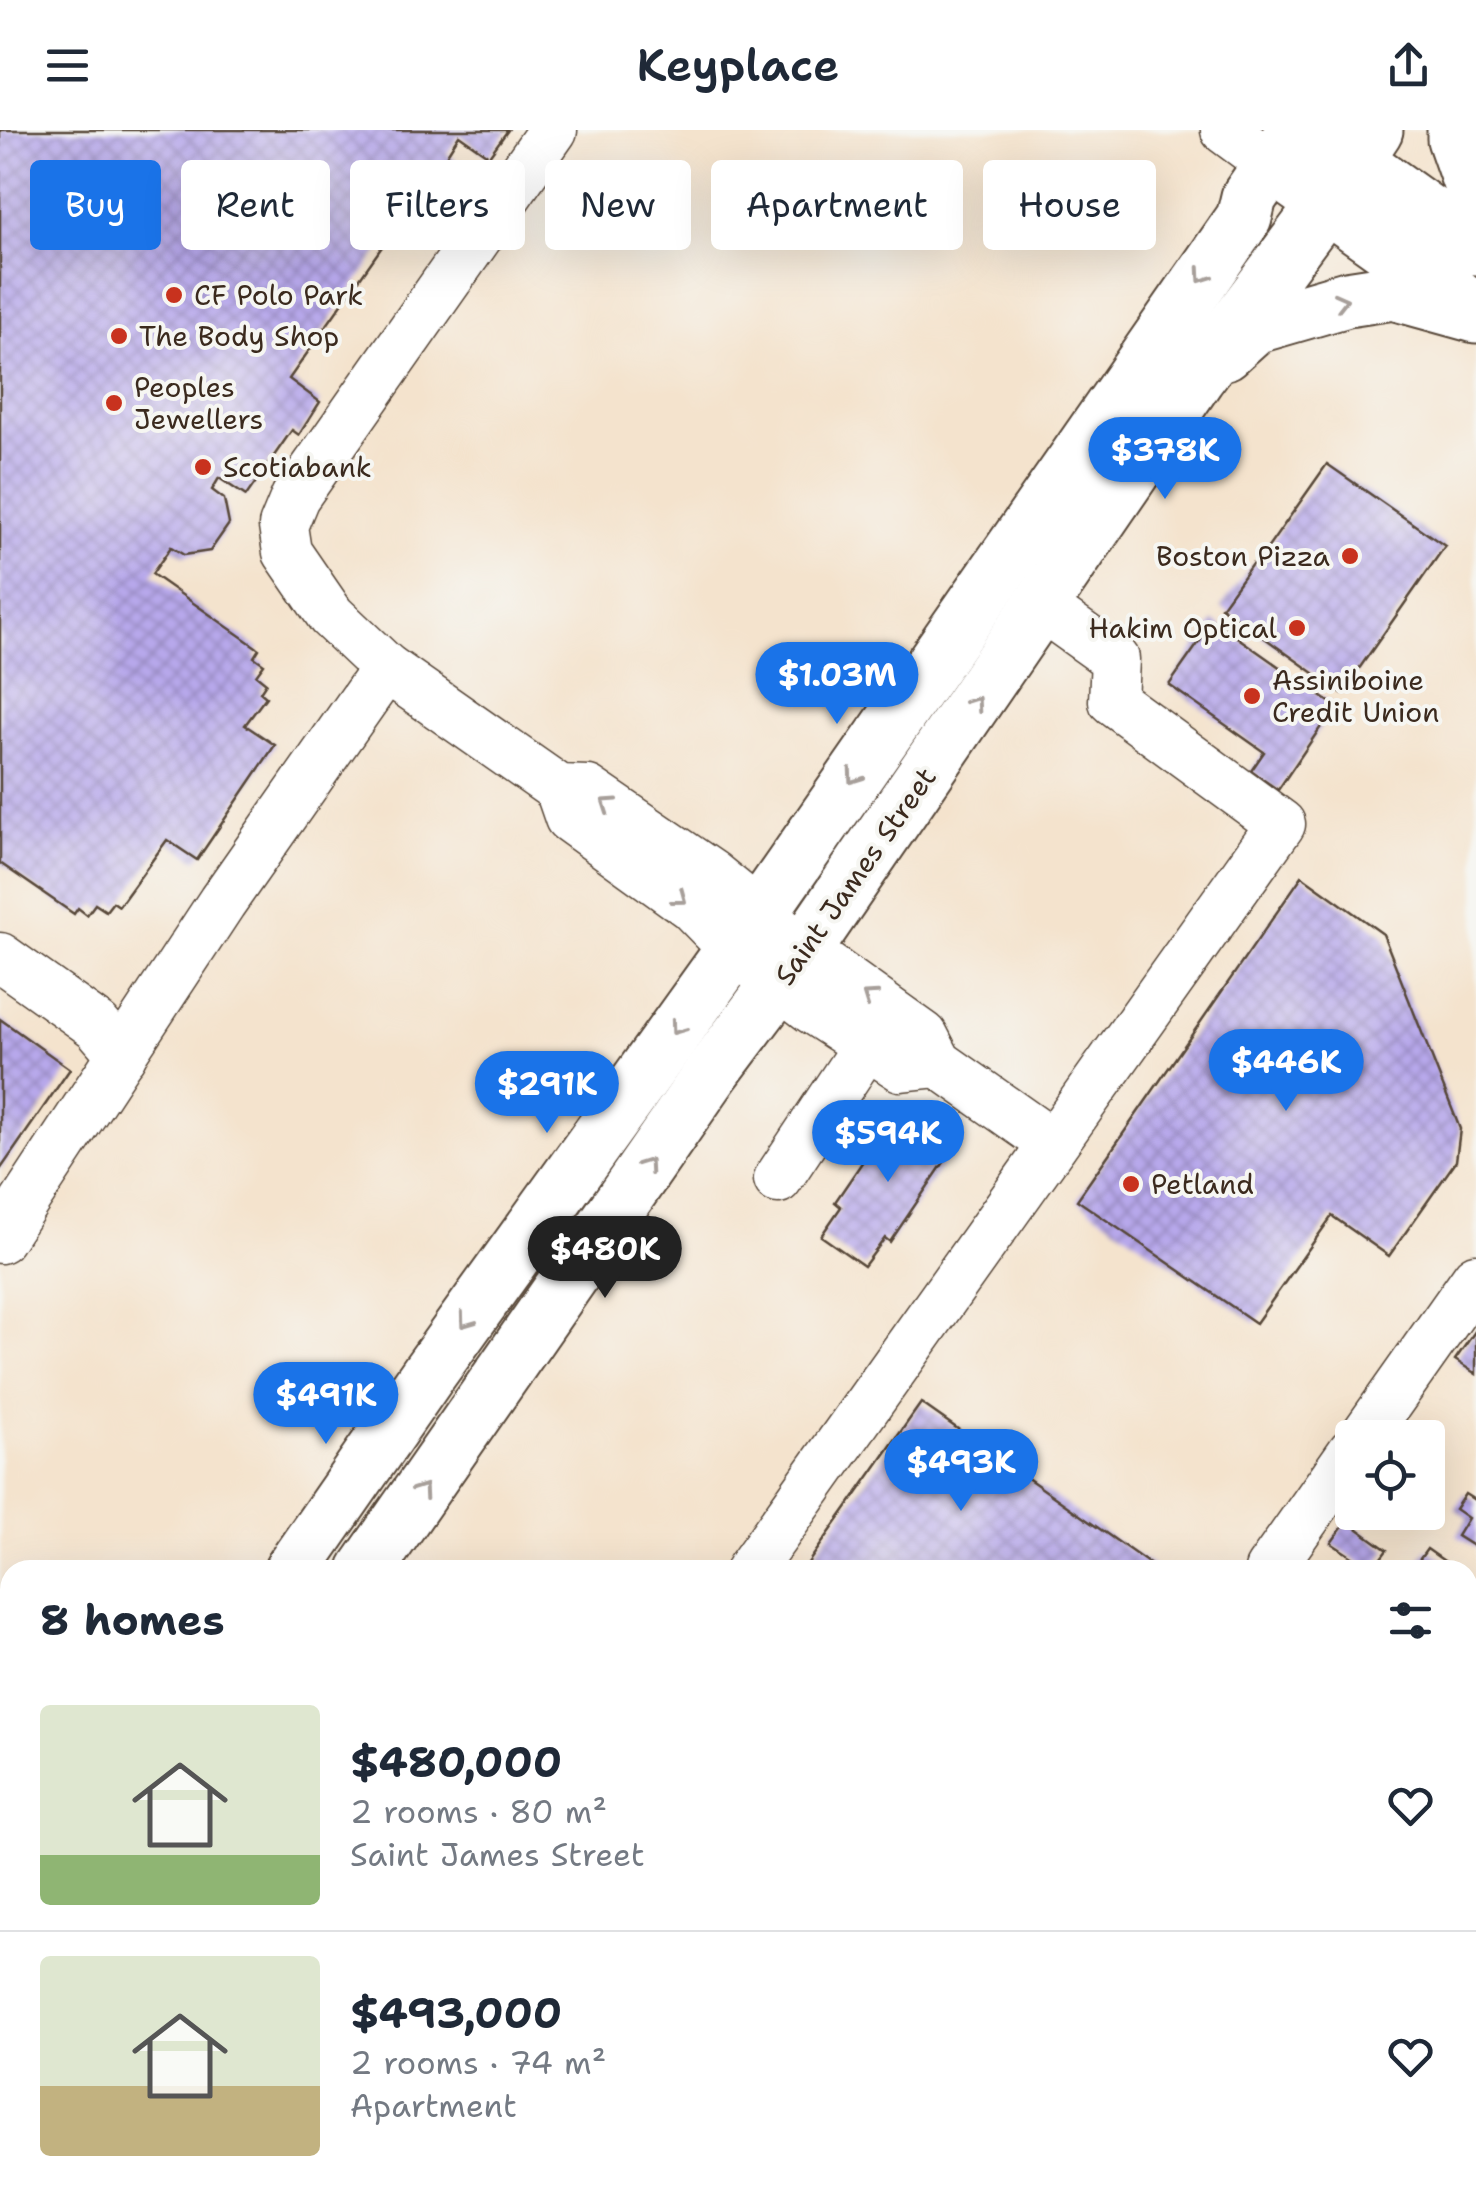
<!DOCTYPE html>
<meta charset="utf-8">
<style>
:root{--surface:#fff;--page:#f6f6f7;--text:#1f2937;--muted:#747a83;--line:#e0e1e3;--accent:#1a73e8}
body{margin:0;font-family:"Shantell Sans",sans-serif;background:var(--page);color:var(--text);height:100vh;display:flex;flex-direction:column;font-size:38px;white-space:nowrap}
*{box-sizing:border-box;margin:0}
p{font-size:32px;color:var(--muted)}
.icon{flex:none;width:55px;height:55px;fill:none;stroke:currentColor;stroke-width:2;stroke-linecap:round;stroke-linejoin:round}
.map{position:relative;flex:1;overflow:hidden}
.sheet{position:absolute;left:0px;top:1430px;width:1478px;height:642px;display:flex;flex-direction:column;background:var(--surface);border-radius:30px 30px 0 0;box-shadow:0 10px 40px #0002}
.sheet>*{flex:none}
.guide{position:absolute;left:30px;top:30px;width:1418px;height:90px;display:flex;gap:20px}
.fabs{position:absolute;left:1335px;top:1290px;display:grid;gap:20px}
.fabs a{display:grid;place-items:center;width:110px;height:110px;border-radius:10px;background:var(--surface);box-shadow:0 10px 40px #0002;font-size:50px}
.price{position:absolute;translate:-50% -85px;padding:0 22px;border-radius:35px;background:var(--accent);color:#fff;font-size:32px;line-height:65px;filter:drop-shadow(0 2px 5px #0008)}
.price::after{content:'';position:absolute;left:50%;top:60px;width:30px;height:22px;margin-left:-15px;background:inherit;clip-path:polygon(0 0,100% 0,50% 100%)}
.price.on{background:#222;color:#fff}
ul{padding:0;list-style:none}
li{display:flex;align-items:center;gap:30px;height:250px;padding:0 40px}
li+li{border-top:2px solid var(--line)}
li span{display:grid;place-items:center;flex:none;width:280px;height:200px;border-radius:10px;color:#555}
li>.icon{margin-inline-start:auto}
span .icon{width:120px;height:120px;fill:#fffc;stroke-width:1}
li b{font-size:42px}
h2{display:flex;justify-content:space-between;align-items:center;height:120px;padding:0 40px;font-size:42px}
.tag{padding:0 35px;border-radius:10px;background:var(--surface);box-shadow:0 10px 40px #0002;font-size:35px;line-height:90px}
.tag.on{background:var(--accent);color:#fff}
header{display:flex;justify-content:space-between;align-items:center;height:130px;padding:0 40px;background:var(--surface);font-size:45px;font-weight:600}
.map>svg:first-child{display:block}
.building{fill:url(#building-cross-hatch)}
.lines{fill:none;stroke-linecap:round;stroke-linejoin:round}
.minor-casing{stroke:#574638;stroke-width:51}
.major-casing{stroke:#574638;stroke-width:59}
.minor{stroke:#fff;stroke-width:48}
.major{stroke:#fff;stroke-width:55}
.oneway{stroke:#a79f9a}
.poi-dot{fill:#c8321e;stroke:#f6f6f2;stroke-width:4}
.labels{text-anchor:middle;stroke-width:8;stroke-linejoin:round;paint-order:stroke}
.poi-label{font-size:28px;fill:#3b2a1e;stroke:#f6f6f2;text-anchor:start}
.street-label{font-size:28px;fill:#3b2a1e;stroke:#f6f6f2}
</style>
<header><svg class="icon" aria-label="menu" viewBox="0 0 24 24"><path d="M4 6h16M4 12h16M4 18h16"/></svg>Keyplace<svg class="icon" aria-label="share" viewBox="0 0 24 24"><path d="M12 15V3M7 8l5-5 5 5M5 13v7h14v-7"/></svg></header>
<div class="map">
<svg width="1476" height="2071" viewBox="0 0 1476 2071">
<defs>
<pattern id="building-cross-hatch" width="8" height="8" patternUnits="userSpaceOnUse" patternTransform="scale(2.5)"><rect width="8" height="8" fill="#b7a8eb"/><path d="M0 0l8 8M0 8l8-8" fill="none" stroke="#9689be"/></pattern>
</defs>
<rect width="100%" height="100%" fill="#f6f6f2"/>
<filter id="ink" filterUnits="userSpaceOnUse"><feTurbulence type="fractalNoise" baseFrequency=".01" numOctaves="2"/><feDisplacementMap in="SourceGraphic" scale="20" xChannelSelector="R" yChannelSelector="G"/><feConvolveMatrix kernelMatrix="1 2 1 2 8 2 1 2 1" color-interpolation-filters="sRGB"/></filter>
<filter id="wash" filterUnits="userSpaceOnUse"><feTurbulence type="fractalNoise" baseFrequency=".0048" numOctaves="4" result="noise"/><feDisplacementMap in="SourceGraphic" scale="40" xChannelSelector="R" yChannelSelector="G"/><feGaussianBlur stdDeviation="2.25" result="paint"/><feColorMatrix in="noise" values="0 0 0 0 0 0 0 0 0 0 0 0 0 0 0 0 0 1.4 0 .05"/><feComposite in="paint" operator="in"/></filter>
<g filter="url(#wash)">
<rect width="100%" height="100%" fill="#f4e3cd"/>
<g id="blocks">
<g class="building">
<polygon points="0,0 508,0 489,26 459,5 447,24 481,48 458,81 424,57 289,249 320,272 299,305 292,300 246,366 219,348 212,360 224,369 229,394 210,421 184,425 171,417 152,444 259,519 254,527 264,534 256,545 266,553 260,562 266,567 245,595 275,615 197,730 167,710 119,776 113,772 106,781 95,774 87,785 78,778 74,784 0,733"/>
<polygon points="1327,334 1445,416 1342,563 1221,477 1252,434 1255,436"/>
<polygon points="1214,491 1335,576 1278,660 1251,641 1264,622 1169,555"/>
<polygon points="1302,746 1383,804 1460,999 1456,1031 1389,1126 1332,1086 1256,1193 1077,1070"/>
<polygon points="0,889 70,939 0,1040"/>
<polygon points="902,974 957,1013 890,1112 885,1108 864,1136 821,1106 841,1077 835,1072"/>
<polygon points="1476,1200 1476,1244 1455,1230"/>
<polygon points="921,1273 1158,1440 803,1440"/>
<polygon points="1465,1364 1476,1371 1476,1418 1457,1406 1468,1388 1455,1379"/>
<polygon points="1347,1391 1387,1420 1372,1440 1331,1413"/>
<polygon points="1427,1419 1457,1440 1412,1440"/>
<polygon points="1476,1722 1476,1767 1468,1761 1468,1735"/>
<polygon points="1468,1901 1476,1907 1476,1941 1468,1935"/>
<polygon points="556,2062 739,2062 733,2071 568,2071"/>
<polygon points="947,2062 958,2062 965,2067 968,2062 977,2062 990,2071 941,2071"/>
<polygon points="1213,2062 1284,2062 1286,2064 1281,2071 1226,2071"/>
</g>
</g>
</g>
<g filter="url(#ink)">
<use href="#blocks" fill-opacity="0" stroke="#574638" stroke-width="2.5"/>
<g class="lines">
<g class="minor-casing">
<g id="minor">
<polyline points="553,0 295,367 283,396 287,422 331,486 386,538 559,659 588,660 711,744 804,820 924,906 938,933 1053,1014"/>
<polyline points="1225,0 1271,34"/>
<polyline points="559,659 569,688 691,776 733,819 810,878 901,937 938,933"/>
<polyline points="0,827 97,896 122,925"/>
<polyline points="778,1049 867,915"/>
<polyline points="0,1109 222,772 386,538"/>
<polyline points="1363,1308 1476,1148"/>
<polyline points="750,1440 1281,694 1113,571 1115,529 1042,477"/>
<polyline points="1269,1440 1352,1322"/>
<polyline points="1468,1574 1476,1562"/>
<polyline points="0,1800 10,1810"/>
<polyline points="1468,2019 1476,2007"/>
<polyline points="243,2062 251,2071"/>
<polyline points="321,2062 330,2071"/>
<polyline points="68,2071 74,2062"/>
<polyline points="821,2071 827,2062"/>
<polyline points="1115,2071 1121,2062"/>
<polyline points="1431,2071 1437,2062"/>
</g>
</g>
<g class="major-casing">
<g id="major">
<polyline points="1455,0 1455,9 1476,69"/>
<polyline points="1328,11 1476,117"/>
<polyline points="1295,52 1457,167"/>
<polyline points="1225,222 1254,196 1347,169 1393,162 1476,185"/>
<polyline points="292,1440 429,1243 759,784 1244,88 1249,67 1295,0"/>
<polyline points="366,1440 713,941 804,820 1197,247 1325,75 1375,0"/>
<polyline points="0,1862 10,1848"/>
<polyline points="0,1960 10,1946"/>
</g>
</g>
<use href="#minor" class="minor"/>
<use href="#major" class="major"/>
</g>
<defs><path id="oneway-chevron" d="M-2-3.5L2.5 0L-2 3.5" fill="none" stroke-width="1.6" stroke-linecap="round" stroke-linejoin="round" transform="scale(2.5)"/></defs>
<g class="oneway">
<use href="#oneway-chevron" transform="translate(1203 146) rotate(125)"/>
<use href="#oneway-chevron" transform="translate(1341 171) rotate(-14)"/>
<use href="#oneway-chevron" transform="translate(975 573) rotate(-55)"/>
<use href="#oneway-chevron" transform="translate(854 647) rotate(125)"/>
<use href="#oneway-chevron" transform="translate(608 674) rotate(-146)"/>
<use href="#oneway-chevron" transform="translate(680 768) rotate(37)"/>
<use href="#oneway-chevron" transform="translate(869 867) rotate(-145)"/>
<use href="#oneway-chevron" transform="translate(677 898) rotate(126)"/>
<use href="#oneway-chevron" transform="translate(647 1035) rotate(-55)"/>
<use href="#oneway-chevron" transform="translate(466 1191) rotate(126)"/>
<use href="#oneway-chevron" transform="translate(422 1360) rotate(-55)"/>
</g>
</g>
<g class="poi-dot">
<circle cx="174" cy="165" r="10"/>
<circle cx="119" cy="206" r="10"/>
<circle cx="114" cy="273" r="10"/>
<circle cx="203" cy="337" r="10"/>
<circle cx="1350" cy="426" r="10"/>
<circle cx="1297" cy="498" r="10"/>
<circle cx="1252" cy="566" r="10"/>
<circle cx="1131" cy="1054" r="10"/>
</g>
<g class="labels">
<g class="poi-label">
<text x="194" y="175">CF Polo Park</text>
<text x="139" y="216">The Body Shop</text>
<text x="134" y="267">Peoples<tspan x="134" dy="32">Jewellers</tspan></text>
<text x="223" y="347">Scotiabank</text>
<text x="1330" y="436" text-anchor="end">Boston Pizza</text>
<text x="1277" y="508" text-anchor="end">Hakim Optical</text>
<text x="1272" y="560">Assiniboine<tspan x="1272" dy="32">Credit Union</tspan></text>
<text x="1151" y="1064">Petland</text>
</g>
<g class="street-label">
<text transform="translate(855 746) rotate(-55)" y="10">Saint James Street</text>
</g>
</g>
</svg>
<div class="fabs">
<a><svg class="icon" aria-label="locate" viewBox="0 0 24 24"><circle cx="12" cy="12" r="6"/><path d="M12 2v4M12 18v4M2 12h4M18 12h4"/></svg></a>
</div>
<b class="price" style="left:1165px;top:372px">$378K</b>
<b class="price" style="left:837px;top:597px">$1.03M</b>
<b class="price" style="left:1286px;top:984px">$446K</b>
<b class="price" style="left:547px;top:1006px">$291K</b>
<b class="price" style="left:888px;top:1055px">$594K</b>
<b class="price on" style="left:605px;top:1171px">$480K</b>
<b class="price" style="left:326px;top:1317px">$491K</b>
<b class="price" style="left:961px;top:1384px">$493K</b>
<div class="guide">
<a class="tag on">Buy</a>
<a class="tag">Rent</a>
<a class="tag">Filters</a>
<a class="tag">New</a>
<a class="tag">Apartment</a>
<a class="tag">House</a>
</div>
<section class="sheet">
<h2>8 homes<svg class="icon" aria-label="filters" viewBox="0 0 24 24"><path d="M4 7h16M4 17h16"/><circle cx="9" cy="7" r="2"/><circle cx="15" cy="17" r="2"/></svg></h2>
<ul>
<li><span style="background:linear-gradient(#dfe7d0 75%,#8fb573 0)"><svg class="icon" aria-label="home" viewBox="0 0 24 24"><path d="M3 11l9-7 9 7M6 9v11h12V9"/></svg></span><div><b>$480,000</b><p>2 rooms · 80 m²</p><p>Saint James Street</p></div><svg class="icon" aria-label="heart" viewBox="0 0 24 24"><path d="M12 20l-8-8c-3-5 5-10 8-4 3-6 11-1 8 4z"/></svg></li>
<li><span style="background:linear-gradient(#dfe7d0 65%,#c2b280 0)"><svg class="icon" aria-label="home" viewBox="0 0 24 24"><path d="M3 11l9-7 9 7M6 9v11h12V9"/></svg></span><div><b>$493,000</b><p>2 rooms · 74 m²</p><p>Apartment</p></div><svg class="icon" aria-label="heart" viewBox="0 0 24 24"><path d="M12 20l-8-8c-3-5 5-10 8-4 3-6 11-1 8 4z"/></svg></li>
</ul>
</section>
</div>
